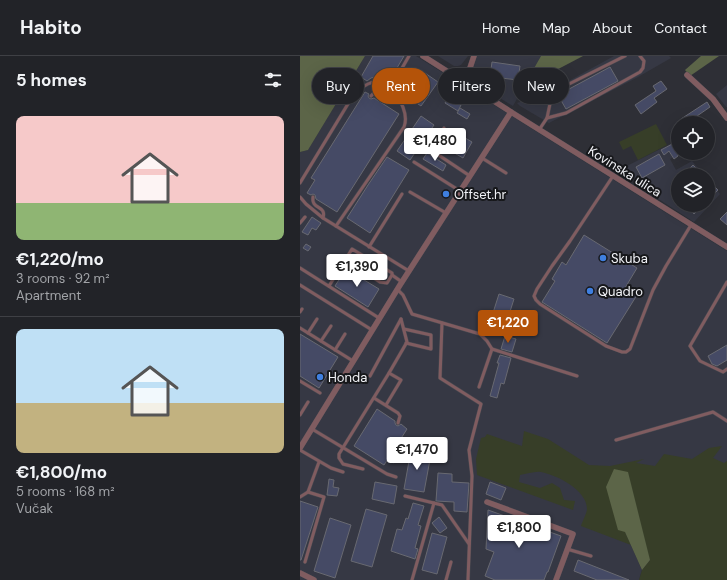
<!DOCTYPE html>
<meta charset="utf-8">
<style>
:root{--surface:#222328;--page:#2e2f34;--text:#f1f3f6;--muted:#a2a4a8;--line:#3f4045;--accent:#b45309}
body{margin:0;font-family:"DM Sans",sans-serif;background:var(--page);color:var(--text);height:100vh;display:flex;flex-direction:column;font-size:15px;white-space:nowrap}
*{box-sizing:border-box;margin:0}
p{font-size:13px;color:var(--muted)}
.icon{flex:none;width:22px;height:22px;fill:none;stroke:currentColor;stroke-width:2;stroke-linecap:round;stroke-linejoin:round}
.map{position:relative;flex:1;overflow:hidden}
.sheet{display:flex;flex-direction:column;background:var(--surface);width:300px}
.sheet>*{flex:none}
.top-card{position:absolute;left:12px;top:12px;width:355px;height:36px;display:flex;gap:8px}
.controls{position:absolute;left:371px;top:60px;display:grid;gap:8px}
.controls a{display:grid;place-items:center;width:44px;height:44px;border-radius:50%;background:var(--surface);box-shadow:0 4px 16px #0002,0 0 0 1px var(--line);font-size:20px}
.price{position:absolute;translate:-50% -34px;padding:0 9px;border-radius:4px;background:#fff;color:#222;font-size:13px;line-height:26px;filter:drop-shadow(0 1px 2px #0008)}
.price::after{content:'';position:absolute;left:50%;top:24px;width:12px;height:9px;margin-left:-6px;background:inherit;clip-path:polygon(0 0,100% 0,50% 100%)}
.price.current{background:var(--accent);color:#fff}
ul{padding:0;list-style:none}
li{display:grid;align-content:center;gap:8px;height:212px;padding:0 16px}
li+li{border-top:1px solid var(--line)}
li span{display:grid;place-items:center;height:124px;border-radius:8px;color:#555}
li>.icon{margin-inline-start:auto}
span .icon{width:72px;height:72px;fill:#fffc;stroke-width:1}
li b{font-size:17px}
h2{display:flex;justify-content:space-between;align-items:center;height:48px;padding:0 16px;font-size:17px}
.pill{padding:0 14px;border-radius:18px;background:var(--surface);box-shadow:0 4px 16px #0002,0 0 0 1px var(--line);font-size:14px;line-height:36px}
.pill.current{background:var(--accent);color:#fff}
header{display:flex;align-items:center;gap:24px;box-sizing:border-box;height:56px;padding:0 20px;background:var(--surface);border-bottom:1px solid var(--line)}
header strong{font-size:19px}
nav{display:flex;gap:22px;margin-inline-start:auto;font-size:14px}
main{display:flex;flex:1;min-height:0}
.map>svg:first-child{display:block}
.built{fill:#363844}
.green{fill:#373e28}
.forest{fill:#5c6548}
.building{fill:#454a65;stroke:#686971}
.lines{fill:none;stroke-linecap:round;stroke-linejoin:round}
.lane-casing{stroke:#494a51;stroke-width:4}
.street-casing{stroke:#494a51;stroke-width:6}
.lane{stroke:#805c60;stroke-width:3}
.street{stroke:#805c60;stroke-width:5.5}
.shop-dot{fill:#3f7fe0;stroke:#17181b;stroke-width:1.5}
.labels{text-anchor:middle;stroke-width:4;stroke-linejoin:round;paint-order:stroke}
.street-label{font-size:13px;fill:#f1f2f6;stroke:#17181b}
.poi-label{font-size:13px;fill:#f1f2f6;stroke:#17181b;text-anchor:start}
</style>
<header>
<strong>Habito</strong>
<nav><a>Home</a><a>Map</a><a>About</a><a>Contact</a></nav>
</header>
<main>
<section class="sheet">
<h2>5 homes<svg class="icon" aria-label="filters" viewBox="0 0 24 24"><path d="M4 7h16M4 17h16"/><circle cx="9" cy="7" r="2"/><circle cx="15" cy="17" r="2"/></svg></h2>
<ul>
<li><span style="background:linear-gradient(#f6c9c9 70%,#8fb573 0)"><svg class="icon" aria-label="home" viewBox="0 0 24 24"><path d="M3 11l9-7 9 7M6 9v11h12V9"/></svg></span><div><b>€1,220/mo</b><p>3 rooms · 92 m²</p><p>Apartment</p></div></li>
<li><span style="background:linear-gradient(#bfe0f5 60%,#c2b280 0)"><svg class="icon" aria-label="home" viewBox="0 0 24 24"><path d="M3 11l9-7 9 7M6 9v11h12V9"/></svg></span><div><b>€1,800/mo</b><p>5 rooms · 168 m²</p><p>Vučak</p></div></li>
</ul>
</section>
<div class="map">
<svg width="427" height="524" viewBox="0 0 427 524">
<rect width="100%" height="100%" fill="#2e2f36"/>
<g class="built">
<polygon points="65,0 116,0 427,195 427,432 325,476 342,514 339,524 0,524 0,96 8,94"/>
<polygon points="138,0 168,0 161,9 158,10 154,10"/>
<polygon points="177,0 241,0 213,50 172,25 171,20"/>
<polygon points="314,0 369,0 371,2 338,21 249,67 220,50 217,47 244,38 256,32"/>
<polygon points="427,29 427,51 426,51 416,38"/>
<polygon points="378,84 378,97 380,97 370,103 376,114 392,105 404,119 378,119 378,149 408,149 408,123 420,138 394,166 343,133 345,129 321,113"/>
</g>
<g class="green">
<polygon points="356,68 367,89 338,104 331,90 323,94 319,86"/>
<path d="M224 375 248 383 289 409 310 410 344 403 336 407 355 410 364 398 392 403 409 392 422 390 413 402 424 407 427 405V524H339L342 514 350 504 325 476 331 489 281 470C282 466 287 457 287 453 287 434 257 419 241 416 235 415 227 418 220 419L219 426 240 432 252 427 260 432 264 444 275 445 273 454 177 419 176 403 181 382 185 381 187 378 222 390Z"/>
</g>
<g class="forest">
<polygon points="0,0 65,0 8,94 0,96"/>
<polygon points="241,0 283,0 243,21 225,28"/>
<polygon points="401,0 419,0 390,20 385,14"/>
<polygon points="314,413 328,416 350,504 342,514 325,476 318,474 306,431"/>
</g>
<g class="building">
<polygon points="73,0 104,0 94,17 87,12 83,19 71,22 67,25 61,21"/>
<polygon points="192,6 220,10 218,24 201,22 200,27 191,25 191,21 190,21"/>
<polygon points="310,11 318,25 266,53 258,39"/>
<polygon points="122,15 138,26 121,50 105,39"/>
<polygon points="361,25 367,33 354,42 357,46 341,58 335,49 356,35 353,30"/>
<polygon points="65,36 69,38 68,40 69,42 71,43 74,42 99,58 37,156 16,143 15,139 13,138 11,139 7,137 15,124 11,122"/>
<polygon points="148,42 161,49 158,55 145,47"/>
<polygon points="407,46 410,51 397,60 401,67 383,67 381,63"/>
<polygon points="160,52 170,58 167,63 157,57"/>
<polygon points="121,60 134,69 110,104 97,95"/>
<polygon points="160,79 172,86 163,102 151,95"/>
<polygon points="376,86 378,89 378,100 374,103 369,95 364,99 361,94"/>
<polygon points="127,97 146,109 143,115 123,103"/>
<polygon points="359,98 365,109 342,122 336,111"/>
<polygon points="87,101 109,114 70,177 47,162 68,129"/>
<polygon points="393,109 403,119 383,119"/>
<polygon points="408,124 418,134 408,144"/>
<polygon points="386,149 403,149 394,158"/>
<polygon points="427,156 427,169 420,163"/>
<polygon points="12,161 21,167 16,174 12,172 8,179 2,176"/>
<polygon points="284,179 337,212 325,232 337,239 307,287 242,246 255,225 252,223 262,206 266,209"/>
<polygon points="6,188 11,191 8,195 3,192"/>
<polygon points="46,213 79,233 68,251 35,230"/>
<polygon points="199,238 214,243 207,265 192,260"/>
<polygon points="0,278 38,301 19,332 0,320"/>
<polygon points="205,280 216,283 212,296 201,293"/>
<polygon points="427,289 427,304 417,310 412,308 408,300"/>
<polygon points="200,299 211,302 204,328 201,327 197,342 190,340 199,307 197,307"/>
<polygon points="77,353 95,365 95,367 96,369 98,370 101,368 107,373 100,384 106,388 94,407 88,403 84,409 54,390"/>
<polygon points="111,394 131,398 124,436 104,433"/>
<polygon points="138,417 152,418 152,426 169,427 167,456 154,455 154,446 136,445"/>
<polygon points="29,423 34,424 33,431 39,432 37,440 27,439"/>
<polygon points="75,426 97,430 94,448 72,443"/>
<polygon points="190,426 206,432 201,444 186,438"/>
<polygon points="0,445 18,451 1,504 0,504"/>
<polygon points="113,447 124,450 118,469 121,470 115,492 118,493 115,503 91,495 97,473 102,474 106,462 108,463"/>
<polygon points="66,453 87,459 72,511 51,505"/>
<polygon points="188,454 261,480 248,516 247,516 244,524 195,524 185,520 194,496 186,493"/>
<polygon points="139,461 147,472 140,477 132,467"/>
<polygon points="30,462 51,469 35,522 14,515"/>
<polygon points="132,477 147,481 137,518 122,514"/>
<polygon points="278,504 329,524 297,524 274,515"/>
</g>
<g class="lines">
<g class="lane-casing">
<g id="lane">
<path d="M71 40C79 30 90 39 98 44"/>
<polyline points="247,62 266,57 340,16 343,12 344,5 340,0"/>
<polyline points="144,72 131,94 170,120"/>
<polyline points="239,74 247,62 251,43 256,37 267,29 325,0"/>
<polyline points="182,102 206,117"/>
<polyline points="114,106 160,135"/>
<polyline points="313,120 270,185 252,210 237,233 234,240 236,244 240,248 306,290 322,296 326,296 330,293 353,234 366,210 391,169"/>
<path d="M0 127 54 38C67 26 76 23 94 26"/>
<polyline points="110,136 146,157"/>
<polyline points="0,141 6,148 23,162 109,215"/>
<path d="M13 141C11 154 27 149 23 162"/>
<polyline points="0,167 5,161"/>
<path d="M36 170 104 71C109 58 100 44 93 33L94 26 109 0"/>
<polyline points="69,191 102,138"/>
<polyline points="0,212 79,262"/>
<polyline points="92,219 102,226"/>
<polyline points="427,226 390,290 400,305 423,316 427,313"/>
<polyline points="0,229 72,274"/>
<polyline points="29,230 52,193 92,217 92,219 87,227 80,226 46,204"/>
<polyline points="97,233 103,239 112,258 180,278 187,285 192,293 179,331"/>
<polyline points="0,256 2,253"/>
<polyline points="142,267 140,322 181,348 169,394 172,420 168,524"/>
<polyline points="0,272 53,305"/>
<polyline points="104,273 131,279 131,293 106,287"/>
<polyline points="8,277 17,263"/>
<polyline points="21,285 31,270"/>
<polyline points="192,293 277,320"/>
<polyline points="35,294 45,278"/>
<polyline points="70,320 101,263"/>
<polyline points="0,325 20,337"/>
<polyline points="74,342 98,357 100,360 98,367"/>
<polyline points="86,349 101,324 89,317"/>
<polyline points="0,359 8,346"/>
<polyline points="12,373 87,418 96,421"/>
<polyline points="316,384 413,356 427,365"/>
<polyline points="0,394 31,412 43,416"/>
<polyline points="63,413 43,408 39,402 39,398 89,317 107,286 101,263"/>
<polyline points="105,440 142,449 169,488"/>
<polyline points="0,441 8,436"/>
<polyline points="267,493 291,500"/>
<polyline points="5,506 24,441 8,436 19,406"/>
<polyline points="112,524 134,447"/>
<polyline points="146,524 151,506"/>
</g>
</g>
<g class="street-casing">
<g id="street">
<polyline points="123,0 211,56 427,191"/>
<polyline points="387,19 413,43 427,62"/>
<polyline points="165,27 174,0"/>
<polyline points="0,392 100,229 211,56"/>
<polyline points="187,446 273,478 256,524"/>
<polyline points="0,517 14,524"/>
</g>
</g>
<use href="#lane" class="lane"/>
<use href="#street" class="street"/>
</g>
<g class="shop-dot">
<circle cx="146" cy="138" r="4"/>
<circle cx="303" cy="202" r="4"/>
<circle cx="290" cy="235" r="4"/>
<circle cx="20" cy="321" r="4"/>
</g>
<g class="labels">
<g class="street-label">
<text transform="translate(325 115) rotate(32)" y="5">Kovinska ulica</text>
</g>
<g class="poi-label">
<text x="154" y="143">Offset.hr</text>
<text x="311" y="207">Skuba</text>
<text x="298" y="240">Quadro</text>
<text x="28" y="326">Honda</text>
</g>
</g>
</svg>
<div class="controls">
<a><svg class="icon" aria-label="locate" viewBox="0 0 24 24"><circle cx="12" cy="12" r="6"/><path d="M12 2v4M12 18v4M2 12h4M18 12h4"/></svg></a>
<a><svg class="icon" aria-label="layers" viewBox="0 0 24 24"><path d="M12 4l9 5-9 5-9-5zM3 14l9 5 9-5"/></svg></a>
</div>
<b class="price" style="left:135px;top:106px">€1,480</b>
<b class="price" style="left:57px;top:232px">€1,390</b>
<b class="price current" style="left:208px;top:288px">€1,220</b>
<b class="price" style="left:117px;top:415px">€1,470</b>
<b class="price" style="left:219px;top:493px">€1,800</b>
<div class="top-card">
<a class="pill">Buy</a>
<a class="pill current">Rent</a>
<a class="pill">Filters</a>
<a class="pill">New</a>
</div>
</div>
</main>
